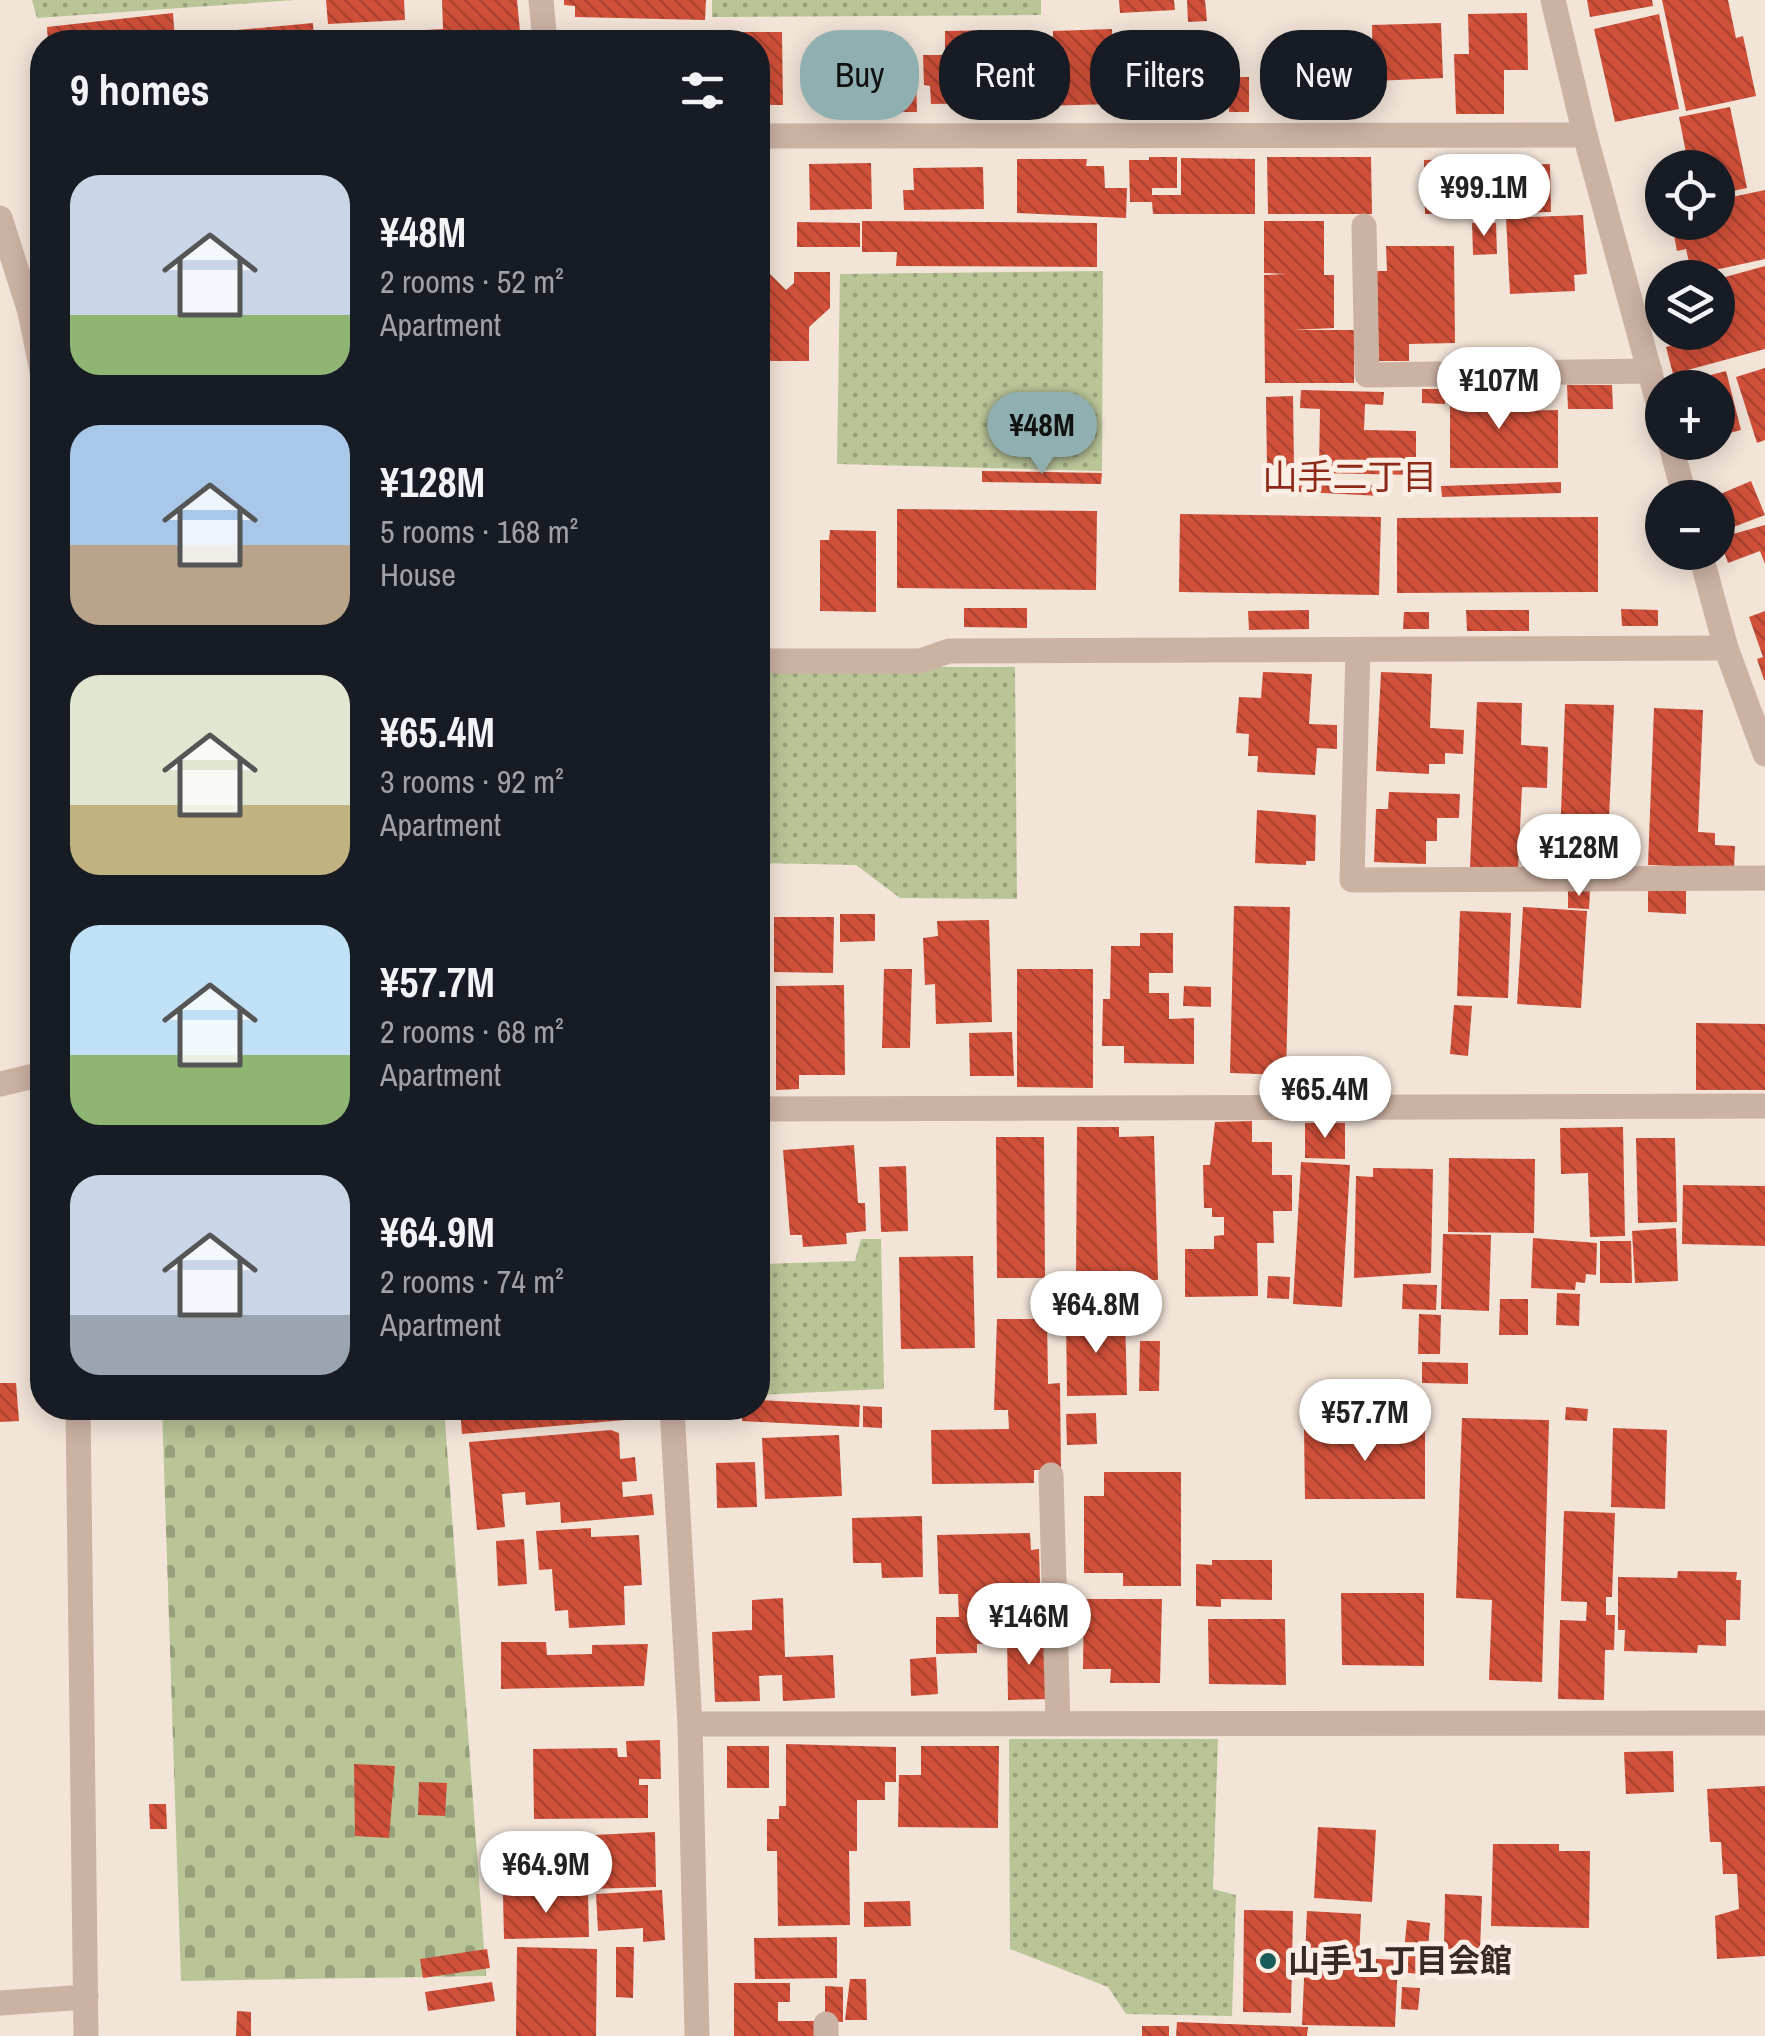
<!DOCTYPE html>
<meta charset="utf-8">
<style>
:root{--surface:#171b24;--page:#20242c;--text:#f1f3f6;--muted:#9ea1a6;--accent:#8fafb0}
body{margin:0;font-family:"Archivo Narrow","Noto Sans JP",sans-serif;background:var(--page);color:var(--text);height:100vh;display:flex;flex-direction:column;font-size:38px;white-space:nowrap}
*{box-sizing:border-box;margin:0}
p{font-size:32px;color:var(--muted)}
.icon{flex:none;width:55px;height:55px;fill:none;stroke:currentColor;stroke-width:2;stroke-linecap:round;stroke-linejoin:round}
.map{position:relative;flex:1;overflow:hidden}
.details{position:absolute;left:30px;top:30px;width:740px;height:1390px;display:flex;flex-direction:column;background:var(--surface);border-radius:40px;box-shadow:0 5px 25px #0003}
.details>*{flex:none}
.top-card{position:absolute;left:800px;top:30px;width:815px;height:90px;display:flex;gap:20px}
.buttons{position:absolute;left:1645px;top:150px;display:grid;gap:20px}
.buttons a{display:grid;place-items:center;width:90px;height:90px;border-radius:50%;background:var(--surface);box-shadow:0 5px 25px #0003;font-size:50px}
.price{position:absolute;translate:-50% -85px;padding:0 22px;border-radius:35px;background:#fff;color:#222;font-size:32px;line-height:65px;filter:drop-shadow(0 2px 5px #0008)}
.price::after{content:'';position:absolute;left:50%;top:60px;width:30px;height:22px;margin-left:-15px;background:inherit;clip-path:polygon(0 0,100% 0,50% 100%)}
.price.selected{background:var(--accent);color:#111}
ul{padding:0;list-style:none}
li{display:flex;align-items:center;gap:30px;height:250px;padding:0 40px}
li span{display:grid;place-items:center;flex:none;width:280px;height:200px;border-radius:30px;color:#555}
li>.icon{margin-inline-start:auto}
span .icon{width:120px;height:120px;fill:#fffc;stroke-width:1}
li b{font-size:42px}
h2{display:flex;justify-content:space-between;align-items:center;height:120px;padding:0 40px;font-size:42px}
.tag{padding:0 35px;border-radius:40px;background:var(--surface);box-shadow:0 5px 25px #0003;font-size:35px;line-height:90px}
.tag.selected{background:var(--accent);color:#111}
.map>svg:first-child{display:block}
.grass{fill:url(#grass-dots)}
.cemetery{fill:url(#cemetery-stones)}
.building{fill:url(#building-back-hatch)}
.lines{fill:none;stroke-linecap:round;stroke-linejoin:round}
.minor{stroke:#ccb2a3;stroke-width:25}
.poi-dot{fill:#185c5a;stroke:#fbefe5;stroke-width:4}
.labels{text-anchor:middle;stroke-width:10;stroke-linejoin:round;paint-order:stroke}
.poi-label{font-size:32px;font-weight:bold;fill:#372a26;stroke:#fbefe5;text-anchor:start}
.neighbourhood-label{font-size:35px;fill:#8d2918;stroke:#fbefe5}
</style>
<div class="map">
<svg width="1765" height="2036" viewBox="0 0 1765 2036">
<defs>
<pattern id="grass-dots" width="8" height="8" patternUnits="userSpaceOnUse" patternTransform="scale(2.5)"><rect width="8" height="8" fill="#b9c497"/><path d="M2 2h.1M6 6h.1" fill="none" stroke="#979f7b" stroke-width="1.8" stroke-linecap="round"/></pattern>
<pattern id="cemetery-stones" width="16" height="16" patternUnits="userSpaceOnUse" patternTransform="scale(2.5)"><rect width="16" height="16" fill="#b9c497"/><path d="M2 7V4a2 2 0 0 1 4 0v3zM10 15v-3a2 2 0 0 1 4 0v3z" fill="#979f7b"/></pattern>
<pattern id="building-back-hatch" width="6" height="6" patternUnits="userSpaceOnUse" patternTransform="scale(2.5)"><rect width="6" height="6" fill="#d15039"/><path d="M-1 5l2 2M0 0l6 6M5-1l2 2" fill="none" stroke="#aa4330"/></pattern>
</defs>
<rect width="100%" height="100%" fill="#f3e4d8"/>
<g class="grass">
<polygon points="32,0 295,0 37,18"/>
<polygon points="712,0 1041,0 1041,15 712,17"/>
<polygon points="1103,271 1102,471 837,464 840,274"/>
<polygon points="758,667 1015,667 1017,899 900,898 856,865 758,863"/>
<polygon points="861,1239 881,1239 884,1389 758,1395 758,1264 855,1261"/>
<polygon points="1009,1739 1218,1739 1213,1889 1236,1895 1232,2016 1126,2014 1108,1987 1010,1949"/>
</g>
<polygon class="cemetery" points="162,1408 444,1408 486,1976 181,1981"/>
<g class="building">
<polygon points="326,0 404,0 405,20 328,24"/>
<polygon points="442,0 517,0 521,42 426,42 425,30 443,29"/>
<polygon points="564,0 706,0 705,20 575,17 575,6 564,5"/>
<polygon points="1119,0 1174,0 1175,10 1120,13"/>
<polygon points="1187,0 1205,0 1207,21 1188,22"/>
<polygon points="1587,0 1652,0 1653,6 1590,17"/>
<polygon points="1662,0 1728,0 1736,38 1743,36 1756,96 1686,111"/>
<polygon points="173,13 175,42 48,42 47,27"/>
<polygon points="1527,13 1528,70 1504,70 1504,114 1456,114 1454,54 1469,54 1468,14"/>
<polygon points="1659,14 1679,109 1615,122 1594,29"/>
<polygon points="313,23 314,42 227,42 226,31"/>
<polygon points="1441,23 1443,78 1373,81 1372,25"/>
<polygon points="1112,29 1114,104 1039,106 1033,55 1053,55 1053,31"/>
<polygon points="578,30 654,31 654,42 578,42"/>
<polygon points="1003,30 1004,103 931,104 930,86 924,85 923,55 945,55 945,31"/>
<polygon points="724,32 782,32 783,105 758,105 758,42 724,42"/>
<polygon points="834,32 893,32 894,104 821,105 815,56 834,57"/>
<polygon points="1144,38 1222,38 1223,65 1214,65 1214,106 1143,106"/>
<polygon points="896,70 916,70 917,112 896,112"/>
<polygon points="1230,77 1249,77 1249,112 1229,112"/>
<polygon points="1730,107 1747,188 1718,194 1718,168 1689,168 1679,117"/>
<polygon points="1149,157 1177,157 1177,188 1152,188 1152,195 1181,195 1181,158 1255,159 1255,214 1153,214 1152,202 1130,202 1129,160 1149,160"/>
<polygon points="1267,157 1371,157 1372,214 1268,214"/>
<polygon points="1511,158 1511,165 1550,164 1551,212 1425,214 1424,160"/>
<polygon points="1017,159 1087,159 1086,166 1104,166 1105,188 1127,188 1126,218 1017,213"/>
<polygon points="871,163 872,209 810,210 809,164"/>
<polygon points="983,167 984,209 904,210 903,190 914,190 913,168"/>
<polygon points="1765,190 1765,259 1692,275 1686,249 1677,251 1673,230 1680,228 1679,222 1718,222 1718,200"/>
<polygon points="1583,215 1587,274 1574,275 1575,291 1510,294 1506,218"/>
<polygon points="862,221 1097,223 1097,267 896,266 897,252 862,252"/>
<polygon points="1264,221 1324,221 1324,275 1334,275 1334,328 1293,330 1354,330 1354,383 1265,383 1264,275 1286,274 1264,273"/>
<polygon points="797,222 860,223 860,247 797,247"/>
<polygon points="1472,223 1496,223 1497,254 1473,255"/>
<polygon points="1386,246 1454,246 1455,343 1409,344 1409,361 1378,361 1377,271 1387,271"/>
<polygon points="1765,266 1765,349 1673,374 1666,347 1690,340 1688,332 1718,332 1718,279"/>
<polygon points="794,272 830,272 830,308 809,327 809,361 768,361 769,356 758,356 758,274 770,274 786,290 794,283"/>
<polygon points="1765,368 1765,440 1757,443 1736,377"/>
<polygon points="1726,371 1741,430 1718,436 1718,388 1684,388 1683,382"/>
<polygon points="1567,385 1612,385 1613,409 1568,409"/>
<polygon points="1450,386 1508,386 1508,411 1558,410 1558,468 1450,468"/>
<polygon points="1422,389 1446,389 1445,404 1422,403"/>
<polygon points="1301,390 1384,392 1383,405 1365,404 1364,430 1416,431 1416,475 1319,473 1320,409 1300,408"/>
<polygon points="1293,396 1294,469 1267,469 1266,397"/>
<polygon points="982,471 1102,473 1101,484 982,482"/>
<polygon points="1265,480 1382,486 1381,496 1265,490"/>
<polygon points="1751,481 1765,515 1723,531 1718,495"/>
<polygon points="1561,482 1561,493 1442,497 1441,486"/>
<polygon points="897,509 1097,511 1096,590 897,588"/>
<polygon points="1180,514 1381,517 1379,595 1179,592"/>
<polygon points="1598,517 1598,592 1397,593 1397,518"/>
<polygon points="1765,525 1765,564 1760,551 1728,563 1719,538"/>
<polygon points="830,530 876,531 876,612 820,611 820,540 829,540"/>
<polygon points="964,608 1027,608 1027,628 964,627"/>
<polygon points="1621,609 1658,610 1658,626 1622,626"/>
<polygon points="1309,610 1309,629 1249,630 1248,611"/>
<polygon points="1466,610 1529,610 1529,631 1467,631"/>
<polygon points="1765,611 1765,680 1764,680 1757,659 1763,657 1749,617"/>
<polygon points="1404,612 1429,612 1429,629 1403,629"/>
<polygon points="1263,672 1312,674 1309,724 1337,725 1337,749 1317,748 1315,775 1257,772 1258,756 1248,756 1249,734 1236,733 1239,697 1261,698"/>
<polygon points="1381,672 1432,674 1430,728 1464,730 1463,754 1445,753 1445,764 1429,764 1429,774 1376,771"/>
<polygon points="1477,702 1522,703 1521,745 1548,747 1547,788 1522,787 1518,870 1470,867"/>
<polygon points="1565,704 1614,705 1608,841 1621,842 1620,868 1559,866"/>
<polygon points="1654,708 1703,710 1698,832 1715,833 1715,845 1735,846 1734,868 1648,865"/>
<polygon points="1389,792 1460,794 1459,818 1437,818 1437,841 1426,841 1426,864 1374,862 1376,809 1388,809"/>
<polygon points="1257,810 1316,815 1315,861 1306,861 1306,865 1255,863"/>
<polygon points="1568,889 1590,890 1589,909 1568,908"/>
<polygon points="1648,891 1686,891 1686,914 1648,912"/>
<polygon points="1234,906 1290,907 1286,1075 1230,1073"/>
<polygon points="1523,907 1587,911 1581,1008 1517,1004"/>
<polygon points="1460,911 1511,913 1508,998 1457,996"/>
<polygon points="840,914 875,914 875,941 840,942"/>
<polygon points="774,917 834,917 833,973 774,972"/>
<polygon points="989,920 992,1022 936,1024 935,984 925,985 923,938 938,936 937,921"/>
<polygon points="1140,933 1173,933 1173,973 1149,973 1149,993 1169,993 1169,1019 1194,1018 1194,1064 1124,1063 1124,1046 1102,1046 1103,999 1110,999 1111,946 1140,946"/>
<polygon points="884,969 912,969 910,1048 882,1048"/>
<polygon points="1017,969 1093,969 1093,1088 1017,1087"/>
<polygon points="844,985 845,1075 799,1075 799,1089 776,1090 776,986"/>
<polygon points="1184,986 1211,987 1211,1007 1183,1006"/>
<polygon points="1454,1005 1472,1006 1468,1056 1450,1054"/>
<polygon points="1696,1023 1765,1024 1765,1090 1696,1090"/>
<polygon points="1012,1032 1014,1076 970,1076 969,1033"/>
<polygon points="1252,1121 1252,1142 1272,1142 1272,1175 1292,1175 1292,1211 1273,1211 1274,1243 1257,1243 1258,1296 1185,1297 1185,1249 1214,1249 1214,1236 1224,1235 1224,1217 1212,1217 1212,1208 1204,1208 1203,1165 1210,1165 1215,1122"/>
<polygon points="1305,1123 1345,1123 1345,1159 1305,1158"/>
<polygon points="1077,1127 1119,1127 1119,1137 1154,1136 1158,1280 1076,1280"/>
<polygon points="1623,1127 1625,1236 1590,1237 1588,1173 1561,1174 1560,1128"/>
<polygon points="758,1136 762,1136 767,1220 758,1220"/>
<polygon points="996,1137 1044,1137 1045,1278 997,1278"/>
<polygon points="1636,1138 1675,1138 1677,1222 1638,1223"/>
<polygon points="854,1145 858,1203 865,1203 866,1231 846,1233 847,1244 803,1247 802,1235 790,1235 783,1150"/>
<polygon points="1449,1158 1535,1159 1534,1233 1448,1232"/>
<polygon points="1301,1162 1350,1165 1342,1307 1293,1304"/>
<polygon points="906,1166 908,1231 881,1232 879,1167"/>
<polygon points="1373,1168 1433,1169 1431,1273 1354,1278 1356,1176 1373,1177"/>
<polygon points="1683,1185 1765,1186 1765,1246 1682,1244"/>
<polygon points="1676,1228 1678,1281 1635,1283 1632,1231"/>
<polygon points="1443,1234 1491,1235 1489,1311 1441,1309"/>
<polygon points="1533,1238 1597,1243 1596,1275 1586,1274 1585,1283 1576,1282 1575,1290 1531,1288"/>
<polygon points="1600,1241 1631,1241 1632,1283 1600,1283"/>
<polygon points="973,1256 975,1348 901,1349 899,1257"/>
<polygon points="1268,1276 1290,1277 1289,1299 1267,1298"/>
<polygon points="1403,1284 1437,1285 1436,1310 1402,1309"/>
<polygon points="1557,1293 1580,1294 1579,1326 1556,1325"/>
<polygon points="1500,1299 1528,1299 1528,1335 1499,1335"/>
<polygon points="1419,1314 1441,1315 1440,1354 1418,1354"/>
<polygon points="1125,1315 1127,1395 1067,1396 1066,1316"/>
<polygon points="997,1319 1047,1319 1048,1384 1060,1383 1061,1470 1034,1470 1034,1483 932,1484 931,1430 1009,1429 1008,1410 994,1410"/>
<polygon points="1140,1341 1160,1341 1159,1391 1139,1391"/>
<polygon points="1422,1362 1468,1363 1468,1384 1422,1383"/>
<polygon points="0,1383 16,1383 19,1421 0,1422"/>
<polygon points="758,1400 860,1405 859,1427 742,1421 742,1408 758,1408"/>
<polygon points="863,1406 882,1407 882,1428 863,1427"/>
<polygon points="1566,1407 1588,1409 1587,1421 1565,1420"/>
<polygon points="460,1408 636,1408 637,1419 462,1434"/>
<polygon points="1096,1413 1097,1444 1067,1445 1066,1414"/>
<polygon points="1462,1418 1549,1420 1542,1682 1489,1680 1492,1600 1456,1598"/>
<polygon points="1425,1428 1425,1499 1305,1499 1304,1429"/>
<polygon points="1613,1428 1667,1430 1665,1509 1611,1507"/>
<polygon points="611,1430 619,1433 620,1459 635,1457 637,1481 622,1482 623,1497 652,1494 654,1515 561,1523 560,1502 526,1505 525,1492 502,1494 505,1527 477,1530 469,1442"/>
<polygon points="839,1435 842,1496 765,1499 762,1438"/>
<polygon points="755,1462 757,1507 717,1508 716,1463"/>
<polygon points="1104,1472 1181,1472 1181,1586 1123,1586 1123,1573 1084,1573 1084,1496 1104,1496"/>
<polygon points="1564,1511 1615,1513 1612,1597 1606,1597 1606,1615 1615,1615 1614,1650 1605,1650 1604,1700 1558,1699 1560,1620 1586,1621 1587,1602 1561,1601"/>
<polygon points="922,1516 923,1577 882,1578 881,1563 853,1563 852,1518"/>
<polygon points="591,1528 591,1537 639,1535 642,1585 624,1586 625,1625 569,1628 568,1610 555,1611 552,1569 539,1570 536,1531"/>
<polygon points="1030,1533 1031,1550 1039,1549 1041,1620 999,1621 1000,1643 977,1644 977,1653 936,1654 936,1617 959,1617 958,1594 939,1594 937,1535"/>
<polygon points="524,1539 527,1584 498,1586 496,1541"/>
<polygon points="1212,1560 1272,1560 1272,1600 1221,1599 1221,1607 1196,1606 1196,1564 1212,1565"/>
<polygon points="1678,1571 1737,1572 1736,1580 1741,1580 1740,1620 1726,1620 1726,1646 1698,1645 1697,1653 1624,1651 1625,1630 1618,1630 1618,1577 1677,1578"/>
<polygon points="1341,1593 1424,1593 1424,1666 1342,1665"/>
<polygon points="783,1598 785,1657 833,1655 835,1698 783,1701 782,1675 759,1676 760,1701 715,1702 712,1632 752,1630 752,1600"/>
<polygon points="1084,1599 1162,1599 1160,1683 1110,1683 1111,1669 1083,1669"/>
<polygon points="1208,1619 1285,1619 1286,1685 1209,1684"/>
<polygon points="1049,1636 1051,1699 1008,1700 1007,1637"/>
<polygon points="501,1642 546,1642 547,1655 592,1654 592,1645 648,1644 644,1686 501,1689"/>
<polygon points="936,1657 938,1694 911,1696 910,1659"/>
<polygon points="660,1740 661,1779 639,1779 639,1785 648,1785 648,1818 534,1819 533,1749 617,1748 618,1757 627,1757 626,1741"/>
<polygon points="786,1744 896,1747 896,1782 885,1782 885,1800 857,1800 857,1851 849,1851 850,1925 778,1926 777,1851 767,1851 767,1819 779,1819 779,1806 786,1806"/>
<rect x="727" y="1746" width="42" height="42"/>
<polygon points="921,1746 999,1746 998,1828 898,1827 899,1775 921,1775"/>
<polygon points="1673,1751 1674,1792 1626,1794 1624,1752"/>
<polygon points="354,1764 395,1766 389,1838 355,1836"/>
<polygon points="419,1782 447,1783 445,1816 418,1815"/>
<polygon points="1765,1786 1765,1956 1717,1959 1715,1916 1739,1909 1737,1874 1723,1874 1721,1842 1710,1842 1707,1789"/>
<polygon points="149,1804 166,1804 167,1829 150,1829"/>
<polygon points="1318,1827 1376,1830 1372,1902 1314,1898"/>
<polygon points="655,1832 656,1887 519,1891 520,1886 507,1886 507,1858 533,1852 533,1838"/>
<polygon points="1493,1844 1559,1844 1559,1851 1590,1851 1589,1928 1491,1926"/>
<polygon points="662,1890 665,1940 643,1942 643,1928 598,1931 596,1894"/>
<polygon points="588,1893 589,1937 504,1939 503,1895"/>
<polygon points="1445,1894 1482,1896 1480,1950 1444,1949"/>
<polygon points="910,1901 911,1926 864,1927 864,1902"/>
<polygon points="1244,1910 1293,1911 1291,2013 1243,2012"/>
<polygon points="1307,1911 1361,1914 1359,1958 1398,1960 1395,2027 1302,2025"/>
<polygon points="1407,1920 1430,1923 1426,1975 1402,1972"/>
<polygon points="837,1937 837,1978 755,1979 754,1938"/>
<polygon points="517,1947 597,1949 596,2036 516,2036"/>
<polygon points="616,1947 634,1947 633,1998 616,1997"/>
<polygon points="487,1949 490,1968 423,1978 420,1959"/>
<polygon points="850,1979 866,1979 867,2020 845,2020"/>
<polygon points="492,1982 495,2001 428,2011 425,1992"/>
<polygon points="734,1983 790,1983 790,2002 778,2002 778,2021 815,2021 815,2036 734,2036"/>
<polygon points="825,1986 843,1987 843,2022 825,2021"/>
<polygon points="1402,1987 1420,1988 1418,2010 1401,2009"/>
<polygon points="237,2011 251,2012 251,2036 236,2036"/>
<polygon points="1177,2022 1308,2027 1307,2036 1176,2036"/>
<rect x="1142" y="2026" width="27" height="10"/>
</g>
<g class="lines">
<g class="minor">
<polyline points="541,0 545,42"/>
<polyline points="1553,0 1585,135 1662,417"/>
<polyline points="758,136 1585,135"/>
<polyline points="0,218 30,312 42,371"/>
<polyline points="1364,226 1367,375 1650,371"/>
<polyline points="1670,442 1685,498"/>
<polyline points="1700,552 1726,648 1765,754"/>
<polyline points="1358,650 1352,880 1765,878"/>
<polyline points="758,661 920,661 949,651 1726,648"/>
<polyline points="0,1084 42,1074"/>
<polyline points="758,1109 1765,1106"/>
<polyline points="78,1408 86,2036"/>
<polyline points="672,1408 690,1724 697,2036"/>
<polyline points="1051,1475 1058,1723"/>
<polyline points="690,1724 1765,1723"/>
<polyline points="0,2003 86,1997"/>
<polyline points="826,2024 826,2036"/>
</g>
</g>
<circle class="poi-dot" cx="1268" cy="1961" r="10"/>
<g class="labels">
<g class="poi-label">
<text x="1288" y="1972">山手１丁目会館</text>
</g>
<g class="neighbourhood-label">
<text x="1350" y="489">山手二丁目</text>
</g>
</g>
</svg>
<div class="buttons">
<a><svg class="icon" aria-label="locate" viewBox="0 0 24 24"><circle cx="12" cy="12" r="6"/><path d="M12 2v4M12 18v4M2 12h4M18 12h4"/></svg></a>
<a><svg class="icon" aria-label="layers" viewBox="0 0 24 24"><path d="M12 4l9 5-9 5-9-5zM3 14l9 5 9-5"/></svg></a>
<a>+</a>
<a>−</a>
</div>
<b class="price" style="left:1484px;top:239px">¥99.1M</b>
<b class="price" style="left:1499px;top:432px">¥107M</b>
<b class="price selected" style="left:1042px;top:477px">¥48M</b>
<b class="price" style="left:1579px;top:899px">¥128M</b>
<b class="price" style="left:1325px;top:1141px">¥65.4M</b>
<b class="price" style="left:1096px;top:1356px">¥64.8M</b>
<b class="price" style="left:1365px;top:1464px">¥57.7M</b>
<b class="price" style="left:1029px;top:1668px">¥146M</b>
<b class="price" style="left:546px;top:1916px">¥64.9M</b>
<div class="top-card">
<a class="tag selected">Buy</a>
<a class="tag">Rent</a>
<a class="tag">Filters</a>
<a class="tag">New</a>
</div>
<section class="details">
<h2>9 homes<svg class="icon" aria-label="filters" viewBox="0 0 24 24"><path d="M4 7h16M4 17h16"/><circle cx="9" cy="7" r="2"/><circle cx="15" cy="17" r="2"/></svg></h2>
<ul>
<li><span style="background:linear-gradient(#c9d6e8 70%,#8fb573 0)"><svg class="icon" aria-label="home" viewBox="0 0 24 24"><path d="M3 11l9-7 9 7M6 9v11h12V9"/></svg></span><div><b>¥48M</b><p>2 rooms · 52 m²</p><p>Apartment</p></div></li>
<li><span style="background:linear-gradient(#a9c7e8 60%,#b9a48a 0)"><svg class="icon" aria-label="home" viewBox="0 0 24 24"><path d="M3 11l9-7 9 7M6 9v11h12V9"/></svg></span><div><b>¥128M</b><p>5 rooms · 168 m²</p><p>House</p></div></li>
<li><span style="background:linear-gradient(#dfe7d0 65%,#c2b280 0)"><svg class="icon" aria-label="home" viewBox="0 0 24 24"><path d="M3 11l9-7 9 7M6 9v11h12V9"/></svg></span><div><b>¥65.4M</b><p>3 rooms · 92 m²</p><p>Apartment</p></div></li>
<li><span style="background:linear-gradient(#bfe0f5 65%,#8fb573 0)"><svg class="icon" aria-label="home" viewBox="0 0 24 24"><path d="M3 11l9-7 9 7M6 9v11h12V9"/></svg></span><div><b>¥57.7M</b><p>2 rooms · 68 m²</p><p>Apartment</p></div></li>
<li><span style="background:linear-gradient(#c9d6e8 70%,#9aa5b1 0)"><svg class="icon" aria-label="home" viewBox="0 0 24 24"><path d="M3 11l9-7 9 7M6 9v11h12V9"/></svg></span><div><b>¥64.9M</b><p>2 rooms · 74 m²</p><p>Apartment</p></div></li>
</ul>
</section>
</div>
